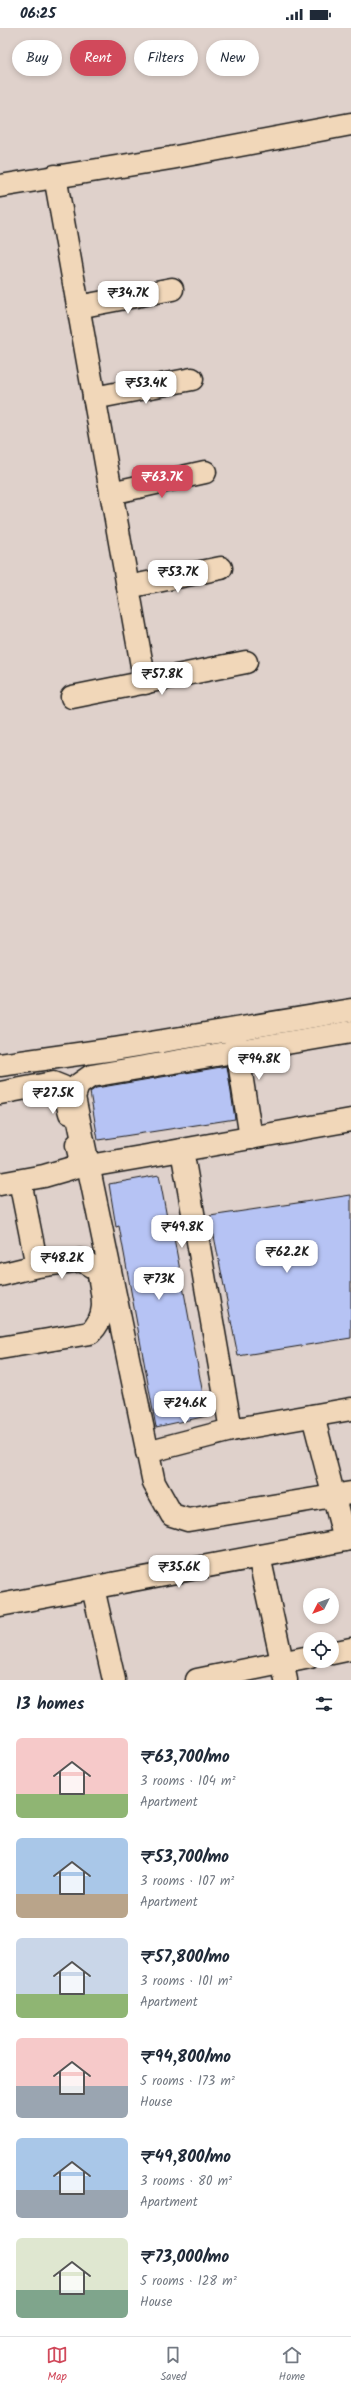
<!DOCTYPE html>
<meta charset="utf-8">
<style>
:root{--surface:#fff;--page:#f2f2f3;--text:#1f2937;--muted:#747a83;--line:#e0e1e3;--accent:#d1495b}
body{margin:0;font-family:Kalam,sans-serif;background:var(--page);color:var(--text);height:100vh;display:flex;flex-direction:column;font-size:15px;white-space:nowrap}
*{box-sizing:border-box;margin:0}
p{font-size:13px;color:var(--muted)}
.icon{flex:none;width:22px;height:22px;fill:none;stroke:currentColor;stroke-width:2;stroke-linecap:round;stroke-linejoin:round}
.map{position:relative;height:1652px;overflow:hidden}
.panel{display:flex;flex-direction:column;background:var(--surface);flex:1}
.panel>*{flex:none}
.banner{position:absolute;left:12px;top:12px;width:327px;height:36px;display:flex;gap:8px}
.needle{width:26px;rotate:228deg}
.tools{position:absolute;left:303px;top:1560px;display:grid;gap:8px}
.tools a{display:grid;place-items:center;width:36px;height:36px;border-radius:50%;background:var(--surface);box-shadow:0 2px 6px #0003;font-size:20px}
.price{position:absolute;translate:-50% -34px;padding:0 9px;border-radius:8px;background:#fff;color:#222;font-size:13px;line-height:26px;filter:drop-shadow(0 1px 2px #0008)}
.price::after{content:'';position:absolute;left:50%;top:24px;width:12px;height:9px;margin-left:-6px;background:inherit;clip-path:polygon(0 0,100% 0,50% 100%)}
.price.selected{background:var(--accent);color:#fff}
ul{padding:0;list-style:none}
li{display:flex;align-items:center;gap:12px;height:100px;padding:0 16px}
li span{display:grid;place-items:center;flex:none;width:112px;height:80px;border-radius:6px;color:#555}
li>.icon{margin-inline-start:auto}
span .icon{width:48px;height:48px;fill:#fffc;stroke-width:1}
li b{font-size:17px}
h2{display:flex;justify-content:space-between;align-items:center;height:48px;padding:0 16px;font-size:17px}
.pill{padding:0 14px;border-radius:18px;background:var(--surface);box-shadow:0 2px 6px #0003;font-size:14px;line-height:36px}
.pill.selected{background:var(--accent);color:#fff}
.status{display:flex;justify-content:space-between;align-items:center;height:28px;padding:0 20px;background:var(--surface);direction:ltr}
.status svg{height:11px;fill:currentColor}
.tabs{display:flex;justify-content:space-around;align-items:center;height:56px;border-top:1px solid var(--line);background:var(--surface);font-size:11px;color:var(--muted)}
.tabs a{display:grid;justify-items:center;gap:2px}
.tabs .selected{color:var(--accent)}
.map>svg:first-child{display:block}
.building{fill:#b6c3f4;stroke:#1c1c1c}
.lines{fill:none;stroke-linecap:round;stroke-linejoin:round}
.minor-casing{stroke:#1c1c1c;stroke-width:25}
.minor{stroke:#f1d7b9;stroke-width:22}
</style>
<div class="status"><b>06:25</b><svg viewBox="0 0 49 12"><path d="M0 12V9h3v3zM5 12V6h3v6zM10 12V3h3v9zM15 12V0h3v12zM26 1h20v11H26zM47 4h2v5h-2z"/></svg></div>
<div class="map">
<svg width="351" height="1652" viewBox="0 0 351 1652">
<rect width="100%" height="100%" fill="#dfd1cb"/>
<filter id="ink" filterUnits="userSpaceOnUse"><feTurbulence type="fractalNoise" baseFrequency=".025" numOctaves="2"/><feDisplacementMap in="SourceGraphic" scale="8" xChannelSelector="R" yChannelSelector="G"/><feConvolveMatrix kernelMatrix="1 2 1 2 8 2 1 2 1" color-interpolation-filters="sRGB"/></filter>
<g filter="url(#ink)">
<g class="building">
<polygon points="227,1038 235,1091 98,1112 90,1064 96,1060"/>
<polygon points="159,1147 171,1211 174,1210 207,1388 156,1399 119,1198 116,1199 109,1156"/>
<polygon points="351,1167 351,1310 238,1328 210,1188"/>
</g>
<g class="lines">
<g class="minor-casing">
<g id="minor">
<polyline points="55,148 145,655"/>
<polyline points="0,158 171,130 351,96"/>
<polyline points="78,279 172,261"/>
<polyline points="94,370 192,351"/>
<polyline points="111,465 205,444"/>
<polyline points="128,559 221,540"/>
<polyline points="72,669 246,634"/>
<polyline points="351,1004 91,1048 78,1057 74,1069 154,1455 172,1487 188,1492 351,1465"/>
<polyline points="235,1008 251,1110"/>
<polyline points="0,1037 114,1021 351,982"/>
<polyline points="0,1065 53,1055 63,1059 70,1085"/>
<polyline points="351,1092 182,1122 231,1402 351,1381"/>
<polyline points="89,1138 182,1122"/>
<polyline points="20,1153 37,1238"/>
<polyline points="0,1156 44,1148 82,1137 77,1117"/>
<path d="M0 1247 37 1238 81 1232 98 1242C102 1266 110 1286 90 1305L0 1320"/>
<polyline points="313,1388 345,1512"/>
<polyline points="147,1424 231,1402"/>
<polyline points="259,1528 286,1652"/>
<polyline points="93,1560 114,1652"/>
<polyline points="0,1577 351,1511"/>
<polyline points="332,1625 351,1621"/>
<polyline points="197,1652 310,1629"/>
</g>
</g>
<use href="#minor" class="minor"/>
</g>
</g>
</svg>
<div class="tools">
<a><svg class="needle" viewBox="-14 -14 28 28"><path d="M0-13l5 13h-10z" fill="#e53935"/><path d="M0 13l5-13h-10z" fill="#747a83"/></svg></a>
<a><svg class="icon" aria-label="locate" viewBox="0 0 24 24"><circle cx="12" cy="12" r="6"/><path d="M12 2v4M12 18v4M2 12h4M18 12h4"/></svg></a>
</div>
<b class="price" style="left:128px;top:287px">₹34.7K</b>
<b class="price" style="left:146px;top:377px">₹53.4K</b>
<b class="price selected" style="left:162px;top:471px">₹63.7K</b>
<b class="price" style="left:178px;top:566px">₹53.7K</b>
<b class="price" style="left:162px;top:668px">₹57.8K</b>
<b class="price" style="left:259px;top:1053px">₹94.8K</b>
<b class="price" style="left:53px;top:1087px">₹27.5K</b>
<b class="price" style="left:182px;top:1221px">₹49.8K</b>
<b class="price" style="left:287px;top:1246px">₹62.2K</b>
<b class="price" style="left:62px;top:1252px">₹48.2K</b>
<b class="price" style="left:159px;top:1273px">₹73K</b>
<b class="price" style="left:185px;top:1397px">₹24.6K</b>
<b class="price" style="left:179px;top:1561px">₹35.6K</b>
<div class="banner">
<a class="pill">Buy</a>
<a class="pill selected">Rent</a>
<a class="pill">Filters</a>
<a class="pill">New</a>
</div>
</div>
<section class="panel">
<h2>13 homes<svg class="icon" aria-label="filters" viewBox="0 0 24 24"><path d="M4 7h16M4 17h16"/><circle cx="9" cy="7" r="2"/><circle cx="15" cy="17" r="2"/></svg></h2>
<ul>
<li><span style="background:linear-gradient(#f6c9c9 70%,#8fb573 0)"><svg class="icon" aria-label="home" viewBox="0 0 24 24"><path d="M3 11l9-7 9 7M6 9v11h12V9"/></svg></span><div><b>₹63,700/mo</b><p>3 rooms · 104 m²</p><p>Apartment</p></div></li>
<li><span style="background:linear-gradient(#a9c7e8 70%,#b9a48a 0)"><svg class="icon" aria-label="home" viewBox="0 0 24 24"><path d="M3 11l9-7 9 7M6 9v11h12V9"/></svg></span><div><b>₹53,700/mo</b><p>3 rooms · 107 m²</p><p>Apartment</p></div></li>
<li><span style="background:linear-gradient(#c9d6e8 70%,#8fb573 0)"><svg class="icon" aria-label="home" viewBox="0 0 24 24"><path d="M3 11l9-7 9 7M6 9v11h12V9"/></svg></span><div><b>₹57,800/mo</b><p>3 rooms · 101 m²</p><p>Apartment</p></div></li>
<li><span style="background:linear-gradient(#f6c9c9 60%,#9aa5b1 0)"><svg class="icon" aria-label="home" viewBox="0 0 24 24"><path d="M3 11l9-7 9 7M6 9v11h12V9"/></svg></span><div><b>₹94,800/mo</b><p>5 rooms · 173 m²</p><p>House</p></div></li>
<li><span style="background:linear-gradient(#a9c7e8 65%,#9aa5b1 0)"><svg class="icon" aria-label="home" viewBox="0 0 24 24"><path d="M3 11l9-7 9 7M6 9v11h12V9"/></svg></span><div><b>₹49,800/mo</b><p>3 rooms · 80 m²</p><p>Apartment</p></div></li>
<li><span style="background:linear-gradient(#dfe7d0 65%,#7fa58c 0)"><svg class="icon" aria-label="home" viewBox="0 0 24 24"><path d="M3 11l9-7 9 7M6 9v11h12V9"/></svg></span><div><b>₹73,000/mo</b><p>5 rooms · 128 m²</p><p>House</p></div></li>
</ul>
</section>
<nav class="tabs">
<a class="selected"><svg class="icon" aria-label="map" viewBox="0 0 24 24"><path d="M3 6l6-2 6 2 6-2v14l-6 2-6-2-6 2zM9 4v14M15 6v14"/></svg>Map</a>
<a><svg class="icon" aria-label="saved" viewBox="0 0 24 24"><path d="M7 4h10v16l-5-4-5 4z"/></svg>Saved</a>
<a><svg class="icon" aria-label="home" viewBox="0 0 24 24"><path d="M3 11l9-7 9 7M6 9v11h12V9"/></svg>Home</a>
</nav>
